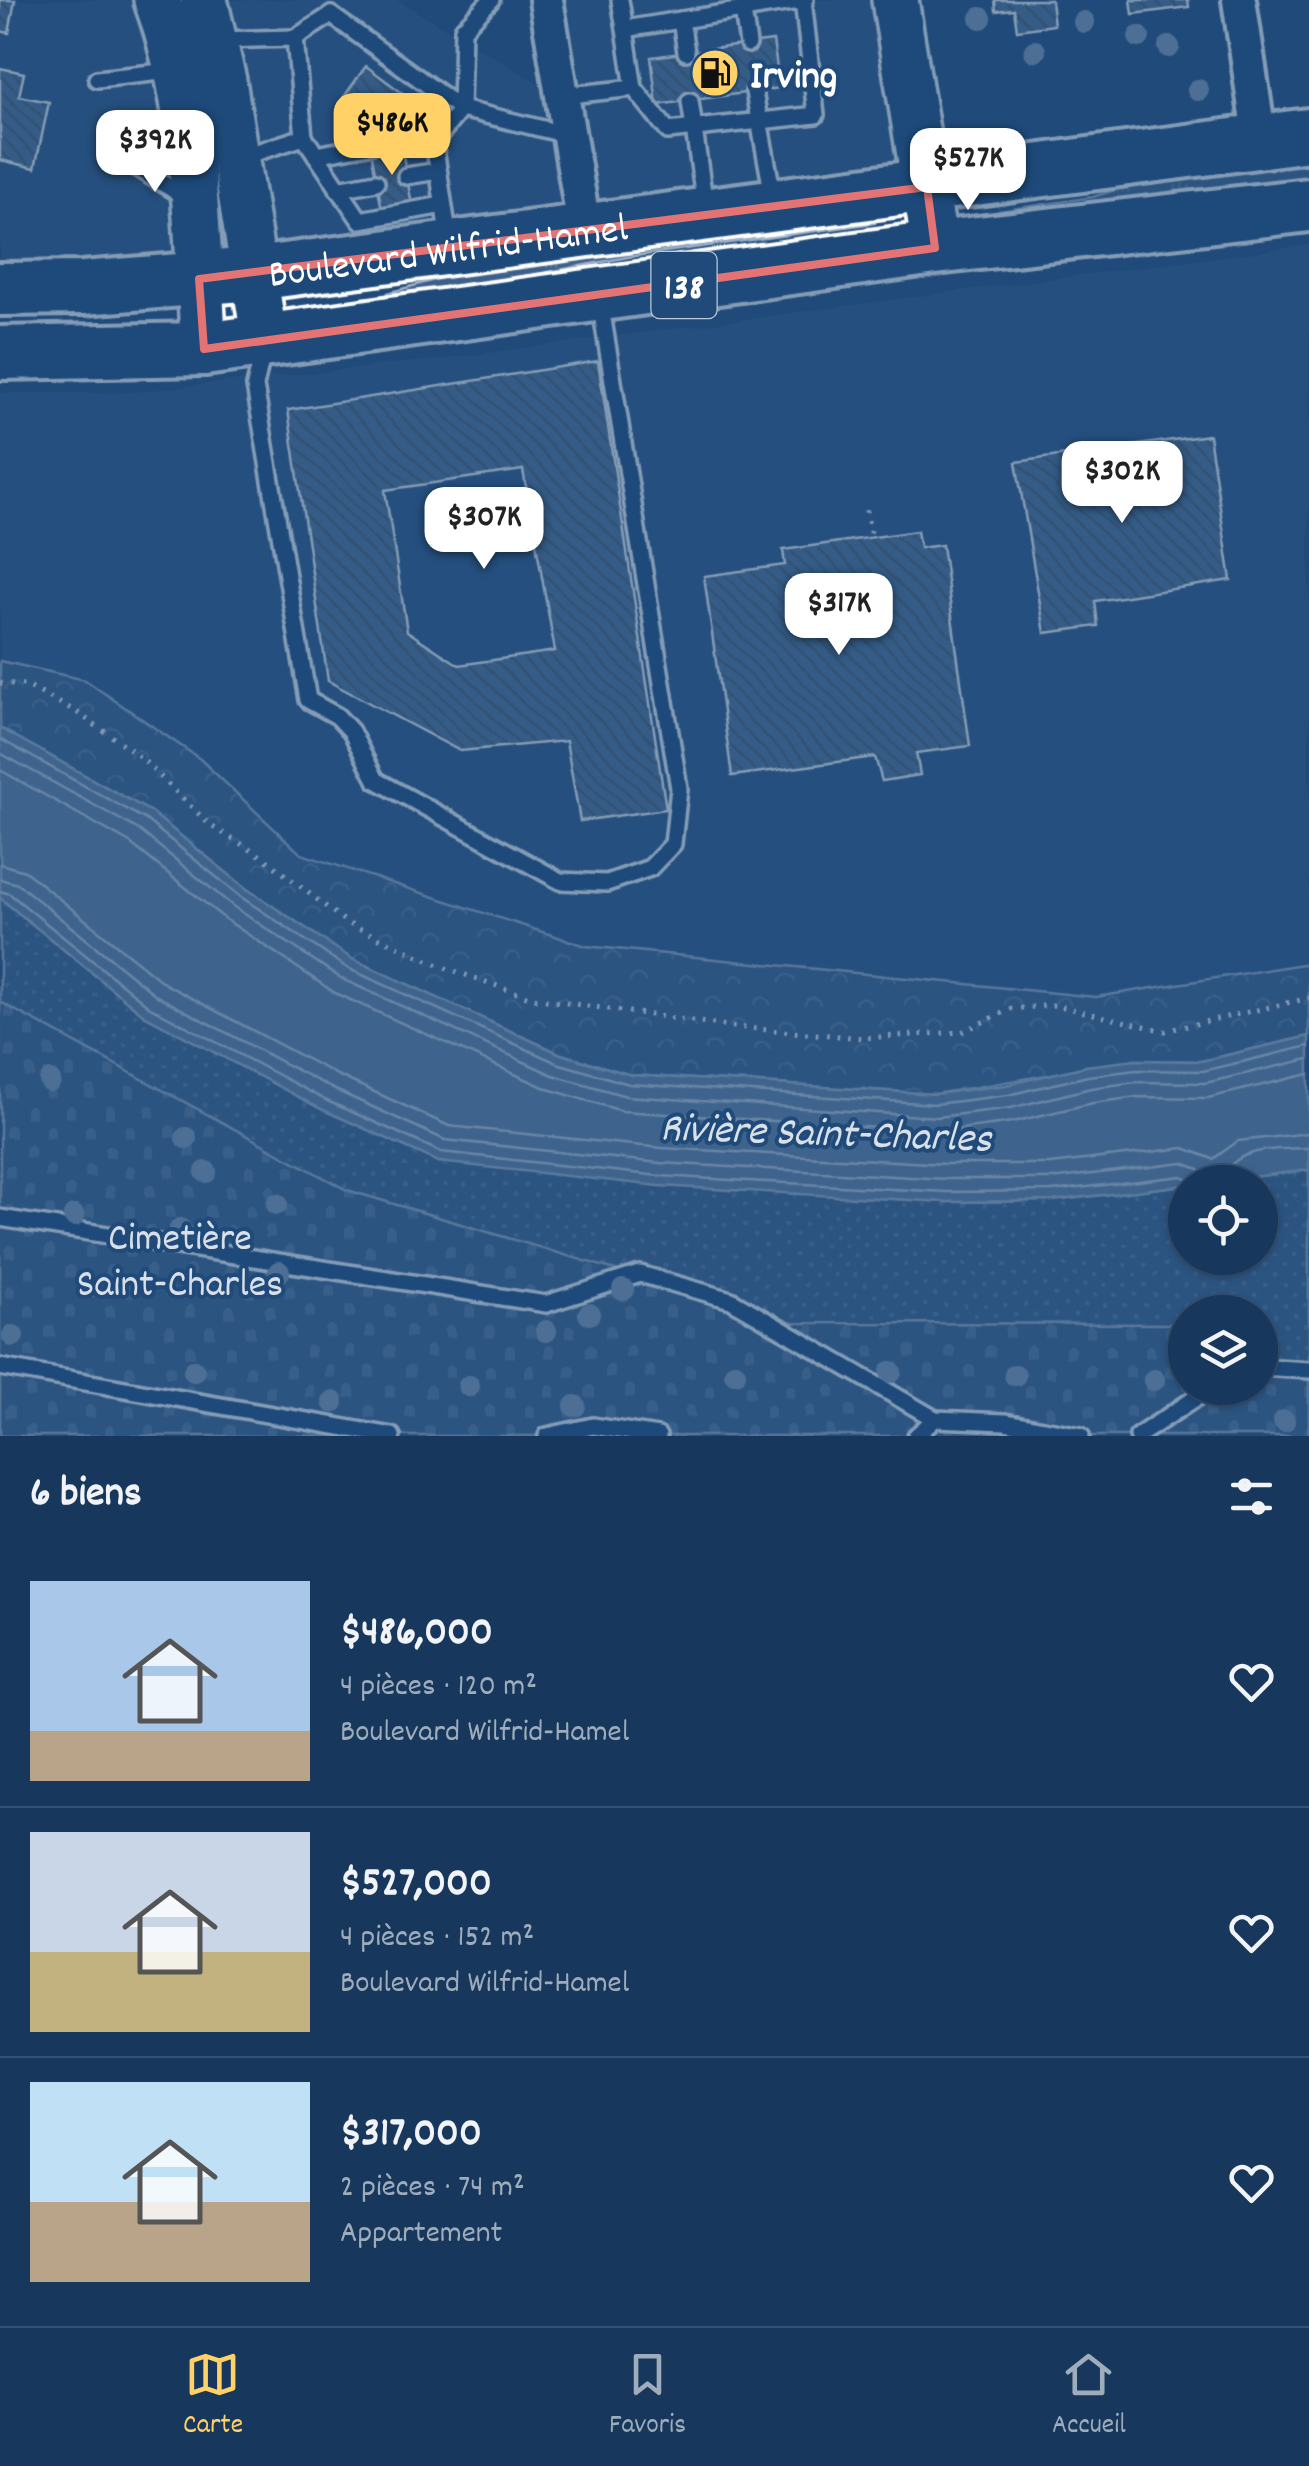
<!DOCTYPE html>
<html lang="fr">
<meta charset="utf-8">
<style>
:root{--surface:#17385c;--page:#203f62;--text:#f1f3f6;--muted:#9eacbb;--line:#365272;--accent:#ffd166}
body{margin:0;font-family:Dekko,sans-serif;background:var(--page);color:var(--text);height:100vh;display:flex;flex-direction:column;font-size:38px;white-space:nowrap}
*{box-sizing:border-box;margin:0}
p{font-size:32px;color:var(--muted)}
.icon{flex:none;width:55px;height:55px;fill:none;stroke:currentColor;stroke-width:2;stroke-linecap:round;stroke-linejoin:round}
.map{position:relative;height:1436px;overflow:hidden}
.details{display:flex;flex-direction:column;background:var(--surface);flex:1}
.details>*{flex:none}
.buttons{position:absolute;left:1168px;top:1165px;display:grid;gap:20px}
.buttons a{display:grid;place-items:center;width:110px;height:110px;border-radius:50%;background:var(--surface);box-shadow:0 2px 8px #0004,0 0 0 2px var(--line);font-size:50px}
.price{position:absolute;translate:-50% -85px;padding:0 22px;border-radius:20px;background:#fff;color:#222;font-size:32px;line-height:65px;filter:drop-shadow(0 2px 5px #0008)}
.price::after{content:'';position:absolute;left:50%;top:60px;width:30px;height:22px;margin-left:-15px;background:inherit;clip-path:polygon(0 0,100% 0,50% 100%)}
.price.current{background:var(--accent);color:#111}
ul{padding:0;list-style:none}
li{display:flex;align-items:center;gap:30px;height:250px;padding:0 30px}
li+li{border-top:2px solid var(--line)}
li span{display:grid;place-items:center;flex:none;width:280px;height:200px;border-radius:0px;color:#555}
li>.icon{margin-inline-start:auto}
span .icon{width:120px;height:120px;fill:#fffc;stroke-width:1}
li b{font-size:42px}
h2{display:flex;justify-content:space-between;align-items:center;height:120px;padding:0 30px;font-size:42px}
.menu{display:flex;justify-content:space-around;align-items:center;height:140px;border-top:2px solid var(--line);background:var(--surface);font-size:28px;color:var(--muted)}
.menu a{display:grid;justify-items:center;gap:5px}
.menu .current{color:var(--accent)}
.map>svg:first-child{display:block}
.built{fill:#2e5683}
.grass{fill:url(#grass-tufts);stroke:#9eb0c5;stroke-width:2.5}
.forest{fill:url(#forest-crowns);stroke:#9eb0c5;stroke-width:2.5}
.cemetery{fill:url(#cemetery-stones);stroke:#9eb0c5;stroke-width:2.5;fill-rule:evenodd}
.park{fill:url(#park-dots);stroke:#9eb0c5;stroke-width:2.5}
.water{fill:#6583a4;stroke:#a3b5c8;stroke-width:2.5}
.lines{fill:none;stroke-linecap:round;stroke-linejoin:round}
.shore{stroke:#c1cddb;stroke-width:2.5}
.building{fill:url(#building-back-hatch);stroke:#fff;stroke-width:2.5;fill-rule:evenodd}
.service-casing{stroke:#fff;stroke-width:22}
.minor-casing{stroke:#fff;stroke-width:40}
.secondary-casing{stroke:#fff;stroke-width:52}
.primary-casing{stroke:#fff;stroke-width:60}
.path{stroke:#fff;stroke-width:5;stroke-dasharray:2.5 8;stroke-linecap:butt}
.service{stroke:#1f4a7a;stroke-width:15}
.minor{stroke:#1f4a7a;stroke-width:32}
.secondary{stroke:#1f4a7a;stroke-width:45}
.primary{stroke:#1f4a7a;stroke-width:52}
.tree{fill:#859cb6}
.marked{fill:none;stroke:#e47373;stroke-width:8;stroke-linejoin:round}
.labels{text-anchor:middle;stroke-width:8;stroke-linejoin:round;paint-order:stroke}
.shield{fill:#1f4a7a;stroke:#bcc9d7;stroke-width:2.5}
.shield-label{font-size:38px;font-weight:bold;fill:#fff}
.poi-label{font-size:40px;font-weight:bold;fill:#fff;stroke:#1f4a7a;text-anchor:start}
.street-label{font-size:40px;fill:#fff;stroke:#1f4a7a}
.park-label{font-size:40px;fill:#d8dfe8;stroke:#1f4a7a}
.water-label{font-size:42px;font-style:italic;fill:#d8e0e8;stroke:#1f4a7a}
</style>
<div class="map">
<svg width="1309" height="1436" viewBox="0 0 1309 1436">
<defs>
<pattern id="grass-tufts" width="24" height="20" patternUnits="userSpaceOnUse" patternTransform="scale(2.5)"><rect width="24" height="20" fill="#3c618b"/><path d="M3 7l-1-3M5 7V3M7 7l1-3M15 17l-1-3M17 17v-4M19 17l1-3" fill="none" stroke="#59799c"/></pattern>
<pattern id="forest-crowns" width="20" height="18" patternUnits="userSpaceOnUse" patternTransform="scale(2.5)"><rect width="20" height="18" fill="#3c618b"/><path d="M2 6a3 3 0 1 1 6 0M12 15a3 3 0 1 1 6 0" fill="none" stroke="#59799c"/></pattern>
<pattern id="cemetery-stones" width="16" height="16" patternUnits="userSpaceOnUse" patternTransform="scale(2.5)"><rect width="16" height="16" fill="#3c618b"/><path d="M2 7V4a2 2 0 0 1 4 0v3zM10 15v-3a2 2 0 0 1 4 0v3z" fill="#59799c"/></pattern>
<pattern id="park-dots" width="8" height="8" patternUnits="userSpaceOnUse" patternTransform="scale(2.5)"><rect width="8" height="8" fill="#3c618b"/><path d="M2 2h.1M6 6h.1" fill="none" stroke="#59799c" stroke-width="1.8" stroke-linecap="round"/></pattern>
<pattern id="building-back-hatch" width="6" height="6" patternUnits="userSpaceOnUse" patternTransform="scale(2.5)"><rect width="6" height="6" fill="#507197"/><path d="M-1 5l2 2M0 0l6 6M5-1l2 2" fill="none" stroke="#4e5b6a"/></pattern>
</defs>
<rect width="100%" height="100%" fill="#1f4a7a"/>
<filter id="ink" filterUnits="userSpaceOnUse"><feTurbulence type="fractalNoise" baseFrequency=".01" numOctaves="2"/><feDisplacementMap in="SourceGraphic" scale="20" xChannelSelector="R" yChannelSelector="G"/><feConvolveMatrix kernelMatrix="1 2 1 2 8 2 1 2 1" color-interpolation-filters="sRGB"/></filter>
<g filter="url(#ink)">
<g class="built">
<polygon points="0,0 397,0 559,95 546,0 895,0 927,187 0,289"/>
<polygon points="1309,245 1309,963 1096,997 586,946 301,854 0,661 0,393 124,393 442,359"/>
</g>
<g class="grass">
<polygon points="1309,157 1309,177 1000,218 999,211 1093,197 1161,175"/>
<polygon points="874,214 875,223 628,257 389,302 388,293 473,269"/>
</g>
<polygon class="forest" points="0,661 85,680 200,759 301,854 586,946 1096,997 1309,963 1309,1036 1201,1061 1135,1060 935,1094 631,1075 561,1054 352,959 247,889 151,812 0,728"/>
<path class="cemetery" d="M0 975 1185 1258H1260L1309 1194V1436H0ZM1185 1312H1260V1388H1185Z"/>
<polygon class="park" points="0,898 144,1015 321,1109 439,1162 945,1202 1052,1201 1185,1185 1185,1258 1260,1258 1260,1182 1208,1182 1309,1170 1309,1364 1273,1366 1260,1356 1260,1312 1185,1312 1185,1324 793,1323 347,1190 0,1002"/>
<polygon class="water" points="0,728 151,812 247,889 352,959 561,1054 631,1075 935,1094 1006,1085 1086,1066 1135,1060 1201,1061 1309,1036 1309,1170 1052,1201 945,1202 659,1186 439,1162 321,1109 144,1015 0,898"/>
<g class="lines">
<g class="shore">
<polyline points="0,739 146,820 241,897 347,968 557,1063 629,1084 936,1104 1008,1095 1088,1076 1136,1070 1203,1071 1309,1046"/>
<polyline points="0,753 139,830 234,907 342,979 553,1075 626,1096 937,1117 1011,1108 1091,1088 1136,1082 1205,1083 1309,1059"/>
<polyline points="0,770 130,843 225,919 335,993 548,1089 622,1111 938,1132 1013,1122 1093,1103 1137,1097 1208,1098 1309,1074"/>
<polyline points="0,864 25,871 165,984 337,1075 449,1126 662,1148 946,1164 1050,1164 1184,1148 1213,1159 1238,1141 1309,1133"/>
<polyline points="0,879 18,884 157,996 331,1088 445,1140 660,1163 946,1179 1051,1179 1183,1163 1199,1169 1207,1182"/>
<polyline points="0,891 10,894 150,1007 325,1100 441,1152 660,1176 946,1192 1052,1191 1182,1176 1194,1182"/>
<path d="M1224 1182C1227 1146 1281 1149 1309 1148"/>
</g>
</g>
<g class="building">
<polygon points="0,0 15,0 9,33 0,31"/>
<polygon points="995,0 1051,0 1054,25 1017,30 1014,9 996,11"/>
<polygon points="1131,0 1188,0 1189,7 1133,14"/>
<polygon points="773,41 780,88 657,105 651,57"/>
<polygon points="366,66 412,100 392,127 366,132 348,119 343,98"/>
<polygon points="0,68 24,73 19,96 49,102 35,168 0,160"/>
<polygon points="401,145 412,205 382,210 371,151"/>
<path d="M598 361 666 809 580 821 566 741 460 751 328 681 288 410ZM523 470 555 651 459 665 407 631 385 490Z"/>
<polygon points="1209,435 1231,580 1095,601 1098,626 1045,633 1016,462"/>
<polygon points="917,531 920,548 942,545 970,746 916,753 920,775 882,781 875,757 732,776 704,576 785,565 783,550"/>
</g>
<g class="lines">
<g class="service-casing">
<g id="service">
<polyline points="620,0 625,29 805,0"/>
<polyline points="743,11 748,44"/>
<polyline points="681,20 686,52"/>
<polyline points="295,38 331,15 461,109"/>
<polyline points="218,40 295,38 304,137"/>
<polyline points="97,79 171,71"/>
<polyline points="634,88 668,131 816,115 803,0"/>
<polyline points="754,92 773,196"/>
<polyline points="560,96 634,88 625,29"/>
<polyline points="690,101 705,206"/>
<polyline points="461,109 463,29 491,0"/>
<polyline points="115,155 189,199"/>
<polyline points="316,155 384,142 434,142"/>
<polyline points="241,157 304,137 360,220 443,205"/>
<polyline points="406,176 438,171"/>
<polyline points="338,189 376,182"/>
<polyline points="449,240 434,142 461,109 568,135"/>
<polyline points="263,352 255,386 308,700 337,716 351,731 376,780 560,881 607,883 650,868 673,844 679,788 600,301"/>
<polyline points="0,1218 546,1304 640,1274 731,1300 935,1419 1005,1422 1081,1436"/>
<polyline points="0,1367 392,1436"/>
<polyline points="1260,1367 1309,1370"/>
<polyline points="547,1436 593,1426 658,1436"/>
<polyline points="916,1436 935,1419"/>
<polyline points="1138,1436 1211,1388"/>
</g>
</g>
<g class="minor-casing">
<g id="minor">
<polyline points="546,0 585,232"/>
<polyline points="1239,0 1260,142"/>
</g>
</g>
<g class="secondary-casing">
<g id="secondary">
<path d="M157 0C197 109 196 234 204 349"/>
<polyline points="204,0 223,81 265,342"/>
<polyline points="895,0 935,248"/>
</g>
</g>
<g class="primary-casing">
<g id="primary">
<path id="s1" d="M0 289 83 288 254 274 1309 135"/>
<polyline points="0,353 204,349 935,248 1309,205"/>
</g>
</g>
<g class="path">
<polyline points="866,510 871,537"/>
<polyline points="0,683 25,685 75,711 137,754 211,826 263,857 347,923 443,967 532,998 734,1027 863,1038 962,1032 1011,1009 1055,1005 1165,1031 1309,998"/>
</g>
<use href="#service" class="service"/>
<use href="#minor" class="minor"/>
<use href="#secondary" class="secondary"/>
<use href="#primary" class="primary"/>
</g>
<g class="tree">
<circle cx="981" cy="18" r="11"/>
<circle cx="1084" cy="22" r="11"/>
<circle cx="1139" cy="37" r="11"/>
<circle cx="1169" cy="47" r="11"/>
<circle cx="1035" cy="51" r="11"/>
<circle cx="1198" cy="90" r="11"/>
<circle cx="50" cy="1081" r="11"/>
<circle cx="186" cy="1138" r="11"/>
<circle cx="206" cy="1172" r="11"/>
<circle cx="277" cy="1204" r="11"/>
<circle cx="74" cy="1216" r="11"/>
<circle cx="180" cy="1229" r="11"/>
<circle cx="279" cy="1272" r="11"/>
<circle cx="623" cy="1290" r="11"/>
<circle cx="589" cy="1314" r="11"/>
<circle cx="546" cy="1331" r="11"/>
<circle cx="13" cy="1336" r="11"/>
<circle cx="194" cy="1371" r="11"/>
<circle cx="891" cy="1372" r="11"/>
<circle cx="735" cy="1373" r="11"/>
<circle cx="1015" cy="1375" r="11"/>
<circle cx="1154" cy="1380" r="11"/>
<circle cx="469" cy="1386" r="11"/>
<circle cx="333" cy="1402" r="11"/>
<circle cx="575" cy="1406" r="11"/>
<circle cx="1284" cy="1421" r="11"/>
</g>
</g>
<path d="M0 0H1309V1436H0ZM927 187 935 248 204 349 199 279Z" fill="#1f4a7a" fill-opacity=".55" fill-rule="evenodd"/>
<path class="marked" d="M927 187 935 248 204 349 199 279Z"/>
<defs>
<g id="fuel-disc" transform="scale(2.5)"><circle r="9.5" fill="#ffd166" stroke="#1f4a7a"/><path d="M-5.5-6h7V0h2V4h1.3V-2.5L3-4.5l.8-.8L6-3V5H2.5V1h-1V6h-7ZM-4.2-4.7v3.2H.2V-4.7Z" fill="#111"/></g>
</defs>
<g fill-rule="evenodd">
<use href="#fuel-disc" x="715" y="73"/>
</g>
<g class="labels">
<rect class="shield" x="651.5" y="252" width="65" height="66" rx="8"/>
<g class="shield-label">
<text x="684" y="298">138</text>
</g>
<g class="poi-label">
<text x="750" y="87">Irving</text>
</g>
<g class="street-label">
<text dy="14" stroke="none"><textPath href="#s1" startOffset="450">Boulevard Wilfrid-Hamel</textPath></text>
</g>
<g class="park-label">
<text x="180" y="1249">Cimetière<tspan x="180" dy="46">Saint-Charles</tspan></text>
</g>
<g class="water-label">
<text transform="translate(826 1130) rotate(2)" y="15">Rivière Saint-Charles</text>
</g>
</g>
</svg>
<div class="buttons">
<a><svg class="icon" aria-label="locate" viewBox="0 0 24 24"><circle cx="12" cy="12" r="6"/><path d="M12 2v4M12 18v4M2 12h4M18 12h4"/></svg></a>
<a><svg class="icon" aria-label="layers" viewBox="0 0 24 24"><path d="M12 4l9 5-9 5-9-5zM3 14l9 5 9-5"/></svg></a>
</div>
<b class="price current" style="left:392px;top:178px">$486K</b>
<b class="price" style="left:155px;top:195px">$392K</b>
<b class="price" style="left:968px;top:213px">$527K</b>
<b class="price" style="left:1122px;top:526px">$302K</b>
<b class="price" style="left:484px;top:572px">$307K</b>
<b class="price" style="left:839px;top:658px">$317K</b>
</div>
<section class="details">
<h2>6 biens<svg class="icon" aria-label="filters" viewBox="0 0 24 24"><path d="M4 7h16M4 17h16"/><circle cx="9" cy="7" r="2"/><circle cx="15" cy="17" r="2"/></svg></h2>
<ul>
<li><span style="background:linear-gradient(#a9c7e8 75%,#b9a48a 0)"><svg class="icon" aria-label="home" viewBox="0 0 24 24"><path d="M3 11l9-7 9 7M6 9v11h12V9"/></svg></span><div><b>$486,000</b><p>4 pièces · 120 m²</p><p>Boulevard Wilfrid-Hamel</p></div><svg class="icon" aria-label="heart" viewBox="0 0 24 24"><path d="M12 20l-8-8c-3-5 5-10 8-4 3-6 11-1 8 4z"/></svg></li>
<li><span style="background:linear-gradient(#c9d6e8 60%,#c2b280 0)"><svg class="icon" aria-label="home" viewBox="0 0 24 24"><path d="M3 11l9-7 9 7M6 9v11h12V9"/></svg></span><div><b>$527,000</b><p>4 pièces · 152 m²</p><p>Boulevard Wilfrid-Hamel</p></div><svg class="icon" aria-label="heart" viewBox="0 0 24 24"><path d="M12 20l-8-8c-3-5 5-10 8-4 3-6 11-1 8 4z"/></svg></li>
<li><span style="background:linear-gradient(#bfe0f5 60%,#b9a48a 0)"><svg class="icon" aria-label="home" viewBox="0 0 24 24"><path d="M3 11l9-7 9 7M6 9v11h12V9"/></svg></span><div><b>$317,000</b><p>2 pièces · 74 m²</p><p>Appartement</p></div><svg class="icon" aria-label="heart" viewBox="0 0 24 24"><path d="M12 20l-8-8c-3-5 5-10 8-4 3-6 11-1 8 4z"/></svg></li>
</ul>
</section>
<nav class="menu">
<a class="current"><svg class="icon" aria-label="map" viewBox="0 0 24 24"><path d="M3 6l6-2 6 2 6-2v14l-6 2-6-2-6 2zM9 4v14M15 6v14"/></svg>Carte</a>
<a><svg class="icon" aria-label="saved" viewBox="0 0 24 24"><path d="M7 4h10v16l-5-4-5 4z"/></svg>Favoris</a>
<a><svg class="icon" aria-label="home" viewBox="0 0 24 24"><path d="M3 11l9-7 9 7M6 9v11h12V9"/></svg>Accueil</a>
</nav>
